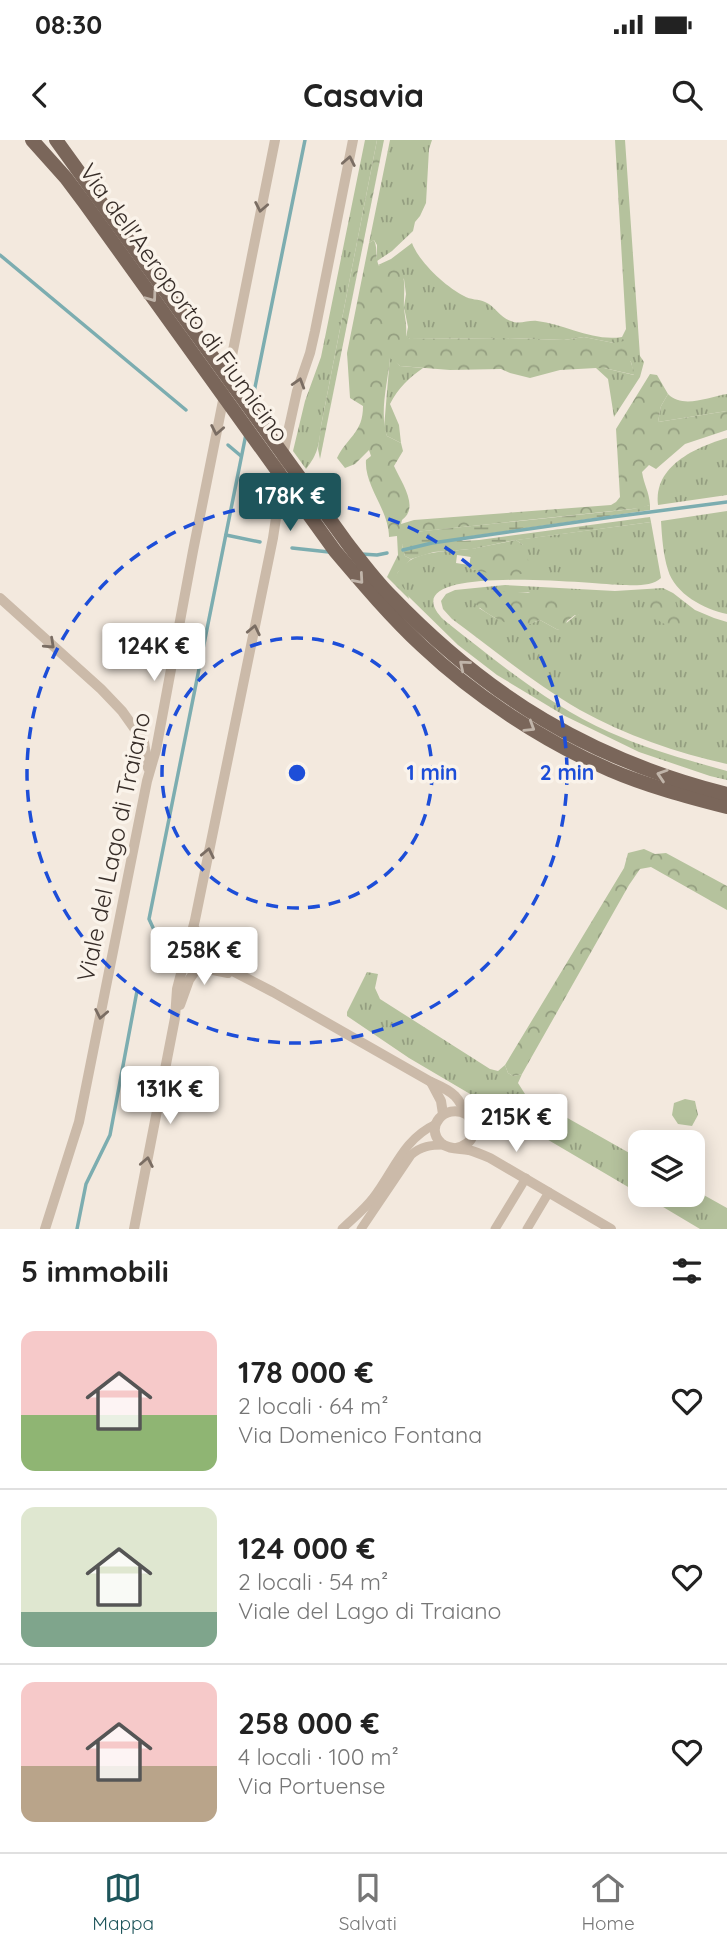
<!DOCTYPE html>
<html lang="it">
<meta charset="utf-8">
<style>
:root{--surface:#fff;--page:#f2f2f2;--text:#222;--muted:#767676;--line:#e0e0e0;--accent:#1e555b}
body{margin:0;font-family:Quicksand,sans-serif;background:var(--page);color:var(--text);height:100vh;display:flex;flex-direction:column;font-size:26px;white-space:nowrap}
*{box-sizing:border-box;margin:0}
p{font-size:23px;color:var(--muted)}
.icon{flex:none;width:38px;height:38px;fill:none;stroke:currentColor;stroke-width:2;stroke-linecap:round;stroke-linejoin:round}
.map{position:relative;height:1089px;overflow:hidden}
.panel{display:flex;flex-direction:column;background:var(--surface);flex:1}
.panel>*{flex:none}
.buttons{position:absolute;left:628px;top:990px;display:grid;gap:14px}
.buttons a{display:grid;place-items:center;width:77px;height:77px;border-radius:14px;background:var(--surface);box-shadow:0 4px 18px #0003;font-size:35px}
.price{position:absolute;translate:-50% -60px;padding:0 16px;border-radius:7px;background:#fff;color:#222;font-size:23px;line-height:46px;filter:drop-shadow(0 2px 4px #0008)}
.price::after{content:'';position:absolute;left:50%;top:42px;width:21px;height:16px;margin-left:-10px;background:inherit;clip-path:polygon(0 0,100% 0,50% 100%)}
.price.active{background:var(--accent);color:#fff}
ul{padding:0;list-style:none}
li{display:flex;align-items:center;gap:21px;height:175px;padding:0 21px}
li+li{border-top:2px solid var(--line)}
li span{display:grid;place-items:center;flex:none;width:196px;height:140px;border-radius:14px;color:#555}
li>.icon{margin-inline-start:auto}
span .icon{width:84px;height:84px;fill:#fffc;stroke-width:1}
li b{font-size:30px}
h2{display:flex;justify-content:space-between;align-items:center;height:84px;padding:0 21px;font-size:30px}
.status{display:flex;justify-content:space-between;align-items:center;height:49px;padding:0 35px;background:var(--surface);direction:ltr}
.status svg{height:19px;fill:currentColor}
header{display:flex;justify-content:space-between;align-items:center;height:91px;padding:0 21px;background:var(--surface);font-size:32px;font-weight:700}
.menu{display:flex;justify-content:space-around;align-items:center;height:98px;border-top:2px solid var(--line);background:var(--surface);font-size:19px;color:var(--muted)}
.menu a{display:grid;justify-items:center;gap:4px}
.menu .active{color:var(--accent)}
.map>svg:first-child{display:block}
.grass{fill:url(#grass-tufts);fill-rule:evenodd}
.forest{fill:url(#forest-crowns)}
.wetland{fill:url(#wetland-marsh)}
.lines{fill:none;stroke-linecap:round;stroke-linejoin:round}
.stream{stroke:#7cadb0;stroke-width:3.5}
.minor{stroke:#cbbaa9;stroke-width:9}
.tertiary{stroke:#cbbaa9;stroke-width:10}
.primary{stroke:#7a665a;stroke-width:14}
.oneway{stroke:#7a6d63}
.oneway2{stroke:#c0b4a9}
.ring{fill:none;stroke:#1d4ed8;stroke-width:3.5;stroke-dasharray:12 9}
.labels{text-anchor:middle;stroke-width:7;stroke-linejoin:round;paint-order:stroke}
.street-label{font-size:24px;fill:#382e29;stroke:#faf3ea}
.centre{fill:#1d4ed8;stroke:#faf3ea;stroke-width:3.5}
.ring-label{font-size:21px;text-anchor:middle;font-weight:bold;fill:#1d4ed8;stroke:#faf3ea;stroke-width:7;stroke-linejoin:round;paint-order:stroke}
</style>
<div class="status"><b>08:30</b><svg viewBox="0 0 49 12"><path d="M0 12V9h3v3zM5 12V6h3v6zM10 12V3h3v9zM15 12V0h3v12zM26 1h20v11H26zM47 4h2v5h-2z"/></svg></div>
<header><svg class="icon" aria-label="back" viewBox="0 0 24 24"><path d="M15 5l-7 7 7 7"/></svg>Casavia<svg class="icon" aria-label="search" viewBox="0 0 24 24"><circle cx="10" cy="10" r="6"/><path d="M15 15l6 6"/></svg></header>
<div class="map">
<svg width="727" height="1089" viewBox="0 0 727 1089">
<defs>
<pattern id="grass-tufts" width="24" height="20" patternUnits="userSpaceOnUse" patternTransform="scale(1.75)"><rect width="24" height="20" fill="#b5c29d"/><path d="M3 7l-1-3M5 7V3M7 7l1-3M15 17l-1-3M17 17v-4M19 17l1-3" fill="none" stroke="#949e80"/></pattern>
<pattern id="forest-crowns" width="20" height="18" patternUnits="userSpaceOnUse" patternTransform="scale(1.75)"><rect width="20" height="18" fill="#b5c29d"/><path d="M2 6a3 3 0 1 1 6 0M12 15a3 3 0 1 1 6 0" fill="none" stroke="#949e80"/></pattern>
<pattern id="wetland-marsh" width="20" height="14" patternUnits="userSpaceOnUse" patternTransform="scale(1.75)"><rect width="20" height="14" fill="#b5c29d"/><path d="M1 5h8M5 5V1M11 12h8M15 12V8" fill="none" stroke="#949e80"/></pattern>
</defs>
<rect width="100%" height="100%" fill="#f3e9de"/>
<g class="grass">
<path d="M365 0H377L321 286C319 305 318 314 306 329L293 311 305 261 321 217Z"/>
<polygon points="390,0 432,0 429,9 426,63 420,76 415,82 413,91 392,111 377,121 377,105 374,100 369,103"/>
<path d="M615 0H625L640 216 644 222 640 237 614 277 608 239 596 228H604L634 235 631 222 614 203 584 197 564 200 505 198 410 199 406 197 408 187 404 167 406 154 404 139 378 125 391 119 412 103C419 122 446 147 464 156 470 160 479 159 485 162 495 166 500 178 511 181 519 185 528 180 537 181 565 184 593 202 622 197L626 189Z"/>
<path d="M390 216 400 226 423 228C409 238 398 248 390 264L399 285 401 303 387 296 384 288Z"/>
<path d="M668 254C683 269 708 257 727 254V271L658 282 661 266Z"/>
<path d="M727 298V355L658 365C653 326 696 307 727 298Z"/>
<path d="M727 371V474C704 469 675 454 668 430 663 414 662 397 661 381Z"/>
<path d="M651 382 661 438C652 447 633 445 620 445 602 445 383 420 444 480 496 521 549 565 609 592 647 609 687 620 727 631V640L710 636 639 612 565 576 497 535 458 505 409 457 395 438C407 407 450 413 476 408L471 417 457 415 456 423 469 425 471 429 512 435 523 405 516 400Z"/>
<path d="M505 445 615 451 663 448 673 453 695 470 714 478 727 482V624C677 613 625 595 580 570 535 544 494 510 452 479L443 469 441 461 446 454 455 450ZM528 452 579 475H576L558 490 540 480 523 486 495 478 479 468 508 453Z"/>
<polygon points="367,832 378,834 375,848 380,859 490,929 498,931 505,925 508,933 513,936 522,934 518,943 525,954 640,1019 640,1054 409,918 347,876 347,872"/>
<polygon points="685,959 695,961 698,975 692,986 678,984 672,975 674,963"/>
<polygon points="693,1049 727,1068 727,1089 700,1089 643,1055 693,1055"/>
</g>
<g class="forest">
<polygon points="377,0 384,0 320,319 318,309 321,286"/>
<path d="M374 100C378 108 375 118 379 126L393 121C409 133 403 151 404 168 405 178 407 186 406 196L410 199 505 198 564 200 584 197 614 203 624 201 635 235 604 228H596L560 230 530 238 510 233 501 229 450 230 400 226 390 218C388 241 379 273 387 296L401 303 403 311 394 326C401 342 420 367 402 380L401 384 414 380 611 365 616 362 620 357 616 289 650 234 657 235 668 254 661 266 658 282 727 271V290L685 304 656 329 649 325 642 332C644 345 649 351 650 365L641 368 415 392 402 405 405 416 411 419 398 432 396 438 408 454 409 459 387 437 398 415 397 396 389 397C389 370 364 346 366 320L371 316 369 310 355 324 345 328 337 318C348 296 363 293 363 266L350 258 347 213 369 103Z"/>
<path d="M516 400 523 405 531 428C516 442 489 433 471 429 468 422 471 413 476 408Z"/>
<path d="M478 452C504 452 552 449 573 466 575 468 578 474 580 476L575 475 567 481 565 487 558 490 540 480C536 481 529 485 524 486 510 488 483 473 474 462Z"/>
<path d="M674 456 677 469H689L692 476 689 485C667 487 662 486 646 469L652 458Z"/>
<polygon points="644,709 655,714 666,713 727,746 727,770 651,727 640,729 629,745 522,934 513,936 508,933 505,925 624,728 628,713"/>
</g>
<polygon class="wetland" points="650,365 650,370 472,396 461,401 479,400 650,377 651,382 510,401 472,409 434,412 411,419 405,416 402,405 405,398 414,392 633,369"/>
<g class="lines">
<g class="stream">
<polyline points="0,115 186,270"/>
<polyline points="252,262 305,0"/>
<polyline points="228,305 241,316"/>
<polyline points="226,395 260,402"/>
<polyline points="292,408 329,412"/>
<polyline points="403,410 432,403 612,377 727,362"/>
<polyline points="361,414 377,415 387,413"/>
<polyline points="155,792 149,779 246,294"/>
<polyline points="77,1089 86,1044 110,995 137,851"/>
</g>
<g class="minor">
<path d="M342 1089C352 1079 365 1069 373 1058 394 1031 403 999 436 984"/>
<path d="M361 1089 411 1015C421 1006 431 1005 444 1005"/>
<polyline points="495,1089 526,1038"/>
<polyline points="527,1089 549,1052"/>
</g>
<g class="tertiary">
<polyline points="0,458 101,549 122,571 144,602 148,628"/>
<path d="M195 789 196 799 200 807 221 825 273 852 431 942C440 946 448 949 455 956 461 962 462 968 467 974 476 989 477 1003 456 1008"/>
<polyline points="180,865 189,840 196,830 203,828 228,833"/>
<polyline points="431,942 441,961 443,974"/>
<path d="M466 974C445 963 424 987 441 1003 449 1010 460 1008 469 1010 476 1012 483 1015 490 1018L611 1089"/>
<polyline points="45,1089 79,982 147,641 156,610 193,411 275,0"/>
<polyline points="134,1089 175,878 177,849 195,780 273,398 276,378 277,342 297,251 310,213 315,191 353,0"/>
</g>
<g class="primary">
<path d="M32 0 66 38 84 62 335 411C363 444 391 477 422 506 475 556 543 601 610 630 647 646 688 657 727 667"/>
<path d="M56 0 347 403C361 421 375 440 391 456 488 557 591 620 727 654"/>
</g>
</g>
<defs><path id="oneway-chevron" d="M-2-3.5L2.5 0L-2 3.5" fill="none" stroke-width="1.6" stroke-linecap="round" stroke-linejoin="round" transform="scale(1.75)"/></defs>
<g class="oneway">
<use href="#oneway-chevron" transform="translate(349 21) rotate(-79)"/>
<use href="#oneway-chevron" transform="translate(261 67) rotate(101)"/>
<use href="#oneway-chevron" transform="translate(299 243) rotate(-73)"/>
<use href="#oneway-chevron" transform="translate(217 290) rotate(101)"/>
<use href="#oneway-chevron" transform="translate(254 490) rotate(-78)"/>
<use href="#oneway-chevron" transform="translate(50 504) rotate(43)"/>
<use href="#oneway-chevron" transform="translate(208 713) rotate(-78)"/>
<use href="#oneway-chevron" transform="translate(101 874) rotate(101)"/>
<use href="#oneway-chevron" transform="translate(147 1022) rotate(-79)"/>
</g>
<g class="oneway2">
<use href="#oneway-chevron" transform="translate(152 157) rotate(54)"/>
<use href="#oneway-chevron" transform="translate(359 439) rotate(49)"/>
<use href="#oneway-chevron" transform="translate(464 525) rotate(-140)"/>
<use href="#oneway-chevron" transform="translate(530 587) rotate(32)"/>
<use href="#oneway-chevron" transform="translate(662 635) rotate(-162)"/>
</g>
<g class="ring">
<circle cx="297" cy="633" r="135"/>
<circle cx="297" cy="633" r="270"/>
</g>
<g class="labels">
<g class="street-label">
<text transform="translate(184 163) rotate(54)" y="8">Via dell'Aeroporto di Fiumicino</text>
<text transform="translate(114 707) rotate(-78)" y="8">Viale del Lago di Traiano</text>
</g>
</g>
<circle cx="297" cy="633" r="10" class="centre"/>
<g class="ring-label">
<text x="432" y="640">1 min</text>
<text x="567" y="640">2 min</text>
</g>
</svg>
<div class="buttons">
<a><svg class="icon" aria-label="layers" viewBox="0 0 24 24"><path d="M12 4l9 5-9 5-9-5zM3 14l9 5 9-5"/></svg></a>
</div>
<b class="price active" style="left:290px;top:393px">178K €</b>
<b class="price" style="left:154px;top:543px">124K €</b>
<b class="price" style="left:204px;top:847px">258K €</b>
<b class="price" style="left:170px;top:986px">131K €</b>
<b class="price" style="left:516px;top:1014px">215K €</b>
</div>
<section class="panel">
<h2>5 immobili<svg class="icon" aria-label="filters" viewBox="0 0 24 24"><path d="M4 7h16M4 17h16"/><circle cx="9" cy="7" r="2"/><circle cx="15" cy="17" r="2"/></svg></h2>
<ul>
<li><span style="background:linear-gradient(#f6c9c9 60%,#8fb573 0)"><svg class="icon" aria-label="home" viewBox="0 0 24 24"><path d="M3 11l9-7 9 7M6 9v11h12V9"/></svg></span><div><b>178 000 €</b><p>2 locali · 64 m²</p><p>Via Domenico Fontana</p></div><svg class="icon" aria-label="heart" viewBox="0 0 24 24"><path d="M12 20l-8-8c-3-5 5-10 8-4 3-6 11-1 8 4z"/></svg></li>
<li><span style="background:linear-gradient(#dfe7d0 75%,#7fa58c 0)"><svg class="icon" aria-label="home" viewBox="0 0 24 24"><path d="M3 11l9-7 9 7M6 9v11h12V9"/></svg></span><div><b>124 000 €</b><p>2 locali · 54 m²</p><p>Viale del Lago di Traiano</p></div><svg class="icon" aria-label="heart" viewBox="0 0 24 24"><path d="M12 20l-8-8c-3-5 5-10 8-4 3-6 11-1 8 4z"/></svg></li>
<li><span style="background:linear-gradient(#f6c9c9 60%,#b9a48a 0)"><svg class="icon" aria-label="home" viewBox="0 0 24 24"><path d="M3 11l9-7 9 7M6 9v11h12V9"/></svg></span><div><b>258 000 €</b><p>4 locali · 100 m²</p><p>Via Portuense</p></div><svg class="icon" aria-label="heart" viewBox="0 0 24 24"><path d="M12 20l-8-8c-3-5 5-10 8-4 3-6 11-1 8 4z"/></svg></li>
</ul>
</section>
<nav class="menu">
<a class="active"><svg class="icon" aria-label="map" viewBox="0 0 24 24"><path d="M3 6l6-2 6 2 6-2v14l-6 2-6-2-6 2zM9 4v14M15 6v14"/></svg>Mappa</a>
<a><svg class="icon" aria-label="saved" viewBox="0 0 24 24"><path d="M7 4h10v16l-5-4-5 4z"/></svg>Salvati</a>
<a><svg class="icon" aria-label="home" viewBox="0 0 24 24"><path d="M3 11l9-7 9 7M6 9v11h12V9"/></svg>Home</a>
</nav>
